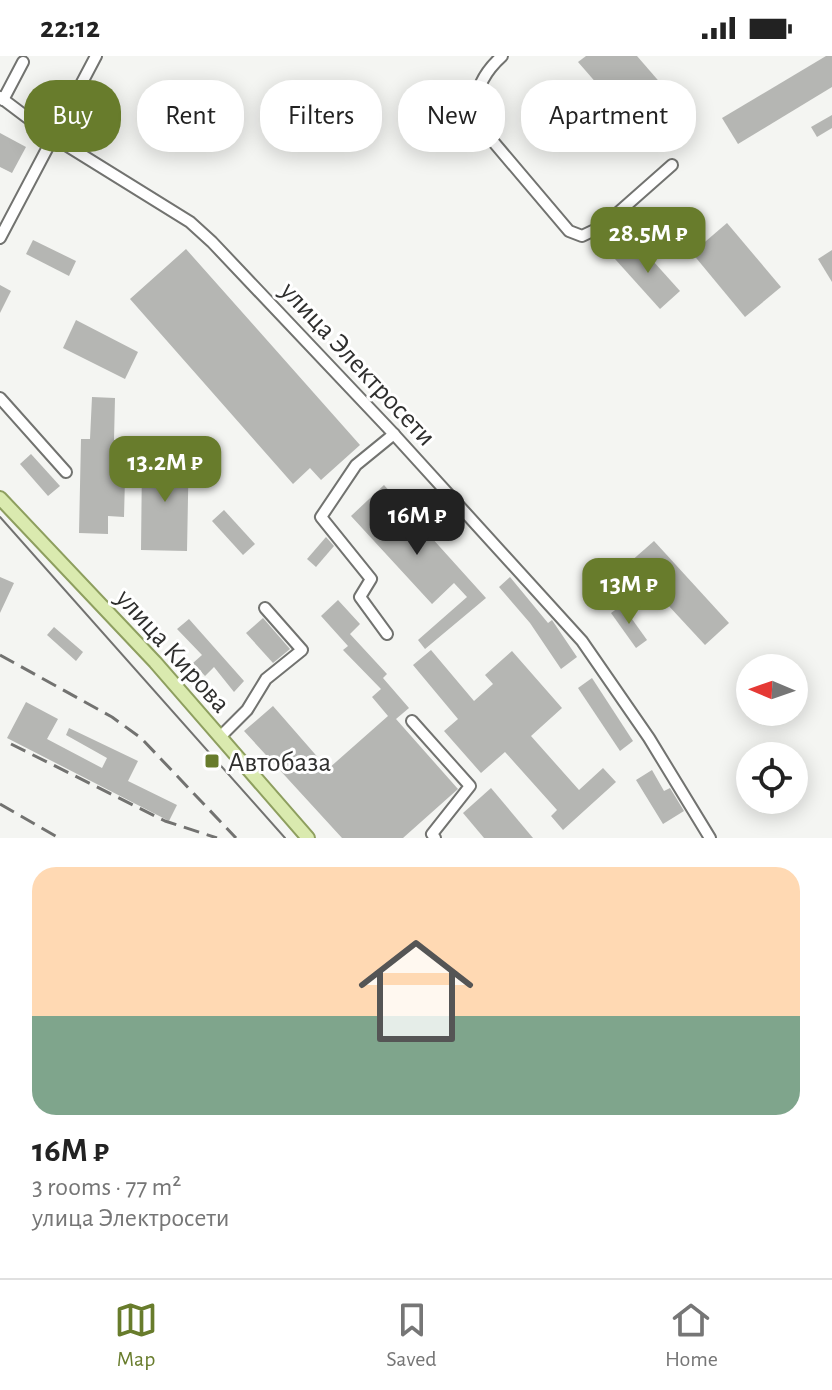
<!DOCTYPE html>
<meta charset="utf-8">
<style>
:root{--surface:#fff;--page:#f6f6f6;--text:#222;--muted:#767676;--line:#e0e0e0;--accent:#687c2c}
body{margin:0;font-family:"Alegreya Sans",sans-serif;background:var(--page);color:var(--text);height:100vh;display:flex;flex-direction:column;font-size:30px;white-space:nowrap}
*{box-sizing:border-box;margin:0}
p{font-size:26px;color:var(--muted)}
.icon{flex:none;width:44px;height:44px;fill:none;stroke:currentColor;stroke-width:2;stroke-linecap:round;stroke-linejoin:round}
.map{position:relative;height:782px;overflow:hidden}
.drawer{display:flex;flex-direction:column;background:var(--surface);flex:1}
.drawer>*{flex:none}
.top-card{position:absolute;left:24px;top:24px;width:784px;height:72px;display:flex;gap:16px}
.needle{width:52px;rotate:272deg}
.buttons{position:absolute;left:736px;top:598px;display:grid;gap:16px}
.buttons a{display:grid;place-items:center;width:72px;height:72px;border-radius:50%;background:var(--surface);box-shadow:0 4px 20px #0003;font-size:40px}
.price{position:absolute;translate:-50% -68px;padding:0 18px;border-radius:16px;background:var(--accent);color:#fff;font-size:26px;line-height:52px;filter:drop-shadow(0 2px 4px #0008)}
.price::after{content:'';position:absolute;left:50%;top:48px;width:24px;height:18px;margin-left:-12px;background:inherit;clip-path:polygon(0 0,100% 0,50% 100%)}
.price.current{background:#222;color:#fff}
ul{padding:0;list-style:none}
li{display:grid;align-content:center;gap:16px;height:424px;padding:0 32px}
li+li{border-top:2px solid var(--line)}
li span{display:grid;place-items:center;height:248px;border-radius:24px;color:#555}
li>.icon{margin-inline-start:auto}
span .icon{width:144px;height:144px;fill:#fffc;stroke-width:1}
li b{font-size:34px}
.pill{padding:0 28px;border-radius:32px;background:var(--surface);box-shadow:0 4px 20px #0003;font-size:28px;line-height:72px}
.pill.current{background:var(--accent);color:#fff}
.status{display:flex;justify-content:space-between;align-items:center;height:56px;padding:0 40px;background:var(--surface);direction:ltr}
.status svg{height:22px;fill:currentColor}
.tab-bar{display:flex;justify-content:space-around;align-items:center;height:112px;border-top:2px solid var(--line);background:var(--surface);font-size:22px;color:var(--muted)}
.tab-bar a{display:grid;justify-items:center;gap:4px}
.tab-bar .current{color:var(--accent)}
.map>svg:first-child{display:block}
.building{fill:#b5b6b3}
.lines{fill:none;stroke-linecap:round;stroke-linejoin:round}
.minor-casing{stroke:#727370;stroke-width:14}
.major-casing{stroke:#8e9f5f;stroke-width:16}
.minor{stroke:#fff;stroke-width:10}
.major{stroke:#daeaaf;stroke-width:12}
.tram{stroke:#727270;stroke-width:2}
.rail{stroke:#727270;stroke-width:3;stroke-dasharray:16 8;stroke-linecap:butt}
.poi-dot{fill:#687c2c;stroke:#fff;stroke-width:3}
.labels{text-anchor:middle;stroke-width:6;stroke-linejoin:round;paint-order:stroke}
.street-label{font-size:28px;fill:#2f2f2e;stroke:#fff}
.poi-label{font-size:28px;fill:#2f2f2e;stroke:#fff;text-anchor:start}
</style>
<div class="status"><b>22:12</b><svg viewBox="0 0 49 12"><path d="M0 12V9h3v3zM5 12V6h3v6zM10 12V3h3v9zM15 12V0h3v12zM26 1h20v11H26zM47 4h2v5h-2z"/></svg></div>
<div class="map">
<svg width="832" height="782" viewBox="0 0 832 782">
<rect width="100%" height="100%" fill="#f4f5f2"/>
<g class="building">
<polygon points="586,0 637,0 663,30 626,61 578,6"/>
<polygon points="826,0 832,0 832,31 738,88 722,62"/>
<polygon points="832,59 832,72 817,81 811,71"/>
<polygon points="0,77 26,91 12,117 0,111"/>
<polygon points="727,167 781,231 745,261 692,197"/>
<polygon points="33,184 76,205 69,220 26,198"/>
<polygon points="635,185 680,235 660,253 615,203"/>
<polygon points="186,193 360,389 321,424 310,412 293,428 130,243"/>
<polygon points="832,194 832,226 818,203"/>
<polygon points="0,229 11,235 0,257"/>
<polygon points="76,264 138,296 125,323 63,292"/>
<polygon points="92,341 115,342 114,384 126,384 124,461 108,460 108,478 79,477 81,383 90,383"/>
<polygon points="181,389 189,389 187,495 141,494 142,405 181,406"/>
<polygon points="31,398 60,430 48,440 20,408"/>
<polygon points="384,429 486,542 425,593 418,584 467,541 454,527 432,548 351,460"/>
<polygon points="224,454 255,488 243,499 212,465"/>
<polygon points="326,481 334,490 316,511 307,503"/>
<polygon points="654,485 729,567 705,589 629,507"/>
<polygon points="0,521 14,527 0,557"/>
<polygon points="510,521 548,567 552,564 577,601 561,613 530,567 499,531"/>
<polygon points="338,544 360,568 350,578 387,618 383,622 409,652 396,663 458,733 403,782 342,782 244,675 273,650 328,713 388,660 372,641 381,633 343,594 348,590 321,560"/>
<polygon points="622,549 647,584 636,592 611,557"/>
<polygon points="263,562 290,593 273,607 246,577"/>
<polygon points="189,563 244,625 234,636 214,611 205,620 193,607 202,599 177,573"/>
<polygon points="54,571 83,596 76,605 47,579"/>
<polygon points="431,594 474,645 493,628 485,619 512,595 562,652 531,680 579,734 603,712 616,726 563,774 551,760 557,754 505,696 481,717 444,675 458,663 413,609"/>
<polygon points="592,622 633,685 620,695 578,632"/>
<polygon points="26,646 58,663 47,683 102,712 107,702 66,679 69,672 138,705 128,725 177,749 169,765 7,682"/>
<polygon points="652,714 664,735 670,732 684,755 663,768 636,724"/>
<polygon points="491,732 533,782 484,782 463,757"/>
</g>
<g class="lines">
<g class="minor-casing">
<g id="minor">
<path d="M502 0C481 19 470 42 480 70L569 175 582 180 603 170 672 109"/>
<polyline points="0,41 53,81 190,166 212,186 391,375 582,585 649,682 710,782"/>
<polyline points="3,44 23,6"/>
<polyline points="0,182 96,0"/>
<polyline points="0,342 66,416"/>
<polyline points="387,578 360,541 371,523 321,461 356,409 394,378"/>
<polyline points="412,665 470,730 432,778 435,782"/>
<polyline points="220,681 247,654 266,623 302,594 265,552"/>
</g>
</g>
<g class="major-casing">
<polyline id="major" points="0,442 155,606 308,782"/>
</g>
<use href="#minor" class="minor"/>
<use href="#major" class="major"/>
<polyline class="tram" points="0,461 285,782"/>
<g class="rail">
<polyline points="0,599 112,661 141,682 236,782"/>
<polyline points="11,688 165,765 217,782"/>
<polyline points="0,748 59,782"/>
</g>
</g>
<rect class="poi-dot" x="204" y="697" width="16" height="16" rx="4"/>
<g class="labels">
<g class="street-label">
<text transform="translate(359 307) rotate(47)" y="10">улица Электросети</text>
<text transform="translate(174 594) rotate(48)" y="10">улица Кирова</text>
</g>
<g class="poi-label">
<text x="228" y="715">Автобаза</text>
</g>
</g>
</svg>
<div class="buttons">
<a><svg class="needle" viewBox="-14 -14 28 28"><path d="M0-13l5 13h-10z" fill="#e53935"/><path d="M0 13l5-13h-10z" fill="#767676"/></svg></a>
<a><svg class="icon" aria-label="locate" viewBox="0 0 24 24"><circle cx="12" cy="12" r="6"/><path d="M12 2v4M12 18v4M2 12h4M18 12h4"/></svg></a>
</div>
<b class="price" style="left:648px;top:219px">28.5M ₽</b>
<b class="price" style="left:165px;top:448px">13.2M ₽</b>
<b class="price current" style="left:417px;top:501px">16M ₽</b>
<b class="price" style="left:629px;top:570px">13M ₽</b>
<div class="top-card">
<a class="pill current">Buy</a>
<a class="pill">Rent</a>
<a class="pill">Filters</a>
<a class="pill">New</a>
<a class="pill">Apartment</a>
</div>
</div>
<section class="drawer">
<ul>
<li><span style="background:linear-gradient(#ffd9b3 60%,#7fa58c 0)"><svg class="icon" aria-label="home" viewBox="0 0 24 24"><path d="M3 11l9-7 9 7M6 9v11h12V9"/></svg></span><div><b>16M ₽</b><p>3 rooms · 77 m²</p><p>улица Электросети</p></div></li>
</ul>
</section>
<nav class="tab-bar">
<a class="current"><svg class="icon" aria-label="map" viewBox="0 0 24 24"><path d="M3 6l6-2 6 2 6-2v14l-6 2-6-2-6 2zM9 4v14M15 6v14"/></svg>Map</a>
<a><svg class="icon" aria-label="saved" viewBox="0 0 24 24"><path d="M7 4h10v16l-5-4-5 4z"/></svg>Saved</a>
<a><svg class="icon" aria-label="home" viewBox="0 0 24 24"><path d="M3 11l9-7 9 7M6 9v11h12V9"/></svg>Home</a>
</nav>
